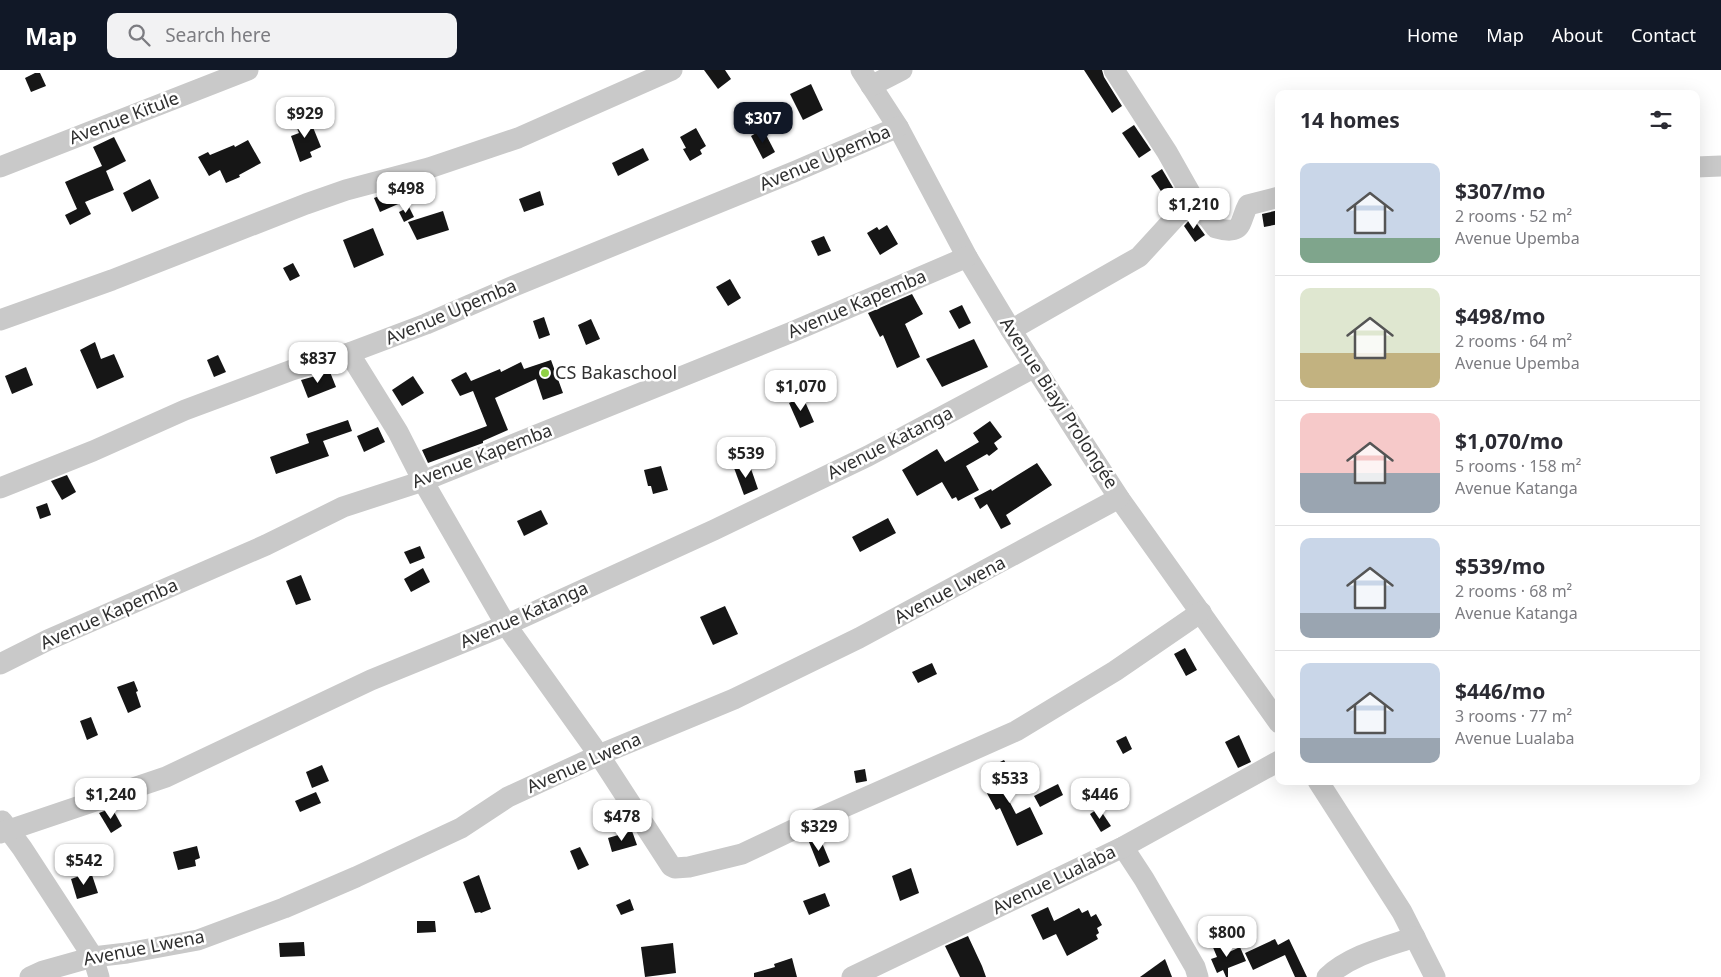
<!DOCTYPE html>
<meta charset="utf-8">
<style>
:root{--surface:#fff;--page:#f2f2f3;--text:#2b2b33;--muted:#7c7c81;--line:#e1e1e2;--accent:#111827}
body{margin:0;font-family:"Noto Sans",sans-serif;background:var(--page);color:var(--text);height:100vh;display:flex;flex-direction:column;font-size:19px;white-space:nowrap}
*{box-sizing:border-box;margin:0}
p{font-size:16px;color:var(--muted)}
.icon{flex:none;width:28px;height:28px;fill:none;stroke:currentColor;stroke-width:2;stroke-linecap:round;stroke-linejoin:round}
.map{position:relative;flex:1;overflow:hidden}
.sheet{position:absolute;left:1275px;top:20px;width:425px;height:695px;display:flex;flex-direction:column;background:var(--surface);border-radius:10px;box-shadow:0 5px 20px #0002}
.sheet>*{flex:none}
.price{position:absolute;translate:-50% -42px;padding:0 11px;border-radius:10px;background:#fff;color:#222;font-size:16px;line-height:32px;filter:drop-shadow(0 1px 2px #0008)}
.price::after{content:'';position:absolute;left:50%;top:30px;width:15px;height:11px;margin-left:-8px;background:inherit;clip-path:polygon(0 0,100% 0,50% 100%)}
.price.active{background:var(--accent);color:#fff}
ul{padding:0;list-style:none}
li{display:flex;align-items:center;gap:15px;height:125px;padding:0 25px}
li+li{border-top:1px solid var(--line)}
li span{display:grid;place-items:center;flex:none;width:140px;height:100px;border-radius:10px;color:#555}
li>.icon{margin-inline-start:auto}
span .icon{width:60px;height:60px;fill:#fffc;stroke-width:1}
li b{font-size:21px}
h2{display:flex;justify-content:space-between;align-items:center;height:60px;padding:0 25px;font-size:21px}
header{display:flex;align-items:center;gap:30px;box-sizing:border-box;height:70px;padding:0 25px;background:var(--accent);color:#fff}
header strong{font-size:24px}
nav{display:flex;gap:28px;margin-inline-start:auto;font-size:18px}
.search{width:350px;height:45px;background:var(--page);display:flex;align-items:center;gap:12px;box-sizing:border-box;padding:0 18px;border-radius:10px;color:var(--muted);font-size:19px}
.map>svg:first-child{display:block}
.building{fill:#161616}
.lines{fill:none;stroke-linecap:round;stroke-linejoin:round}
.minor{stroke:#c9c9c9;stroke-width:21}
.poi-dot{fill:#90d145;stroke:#fff;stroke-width:2}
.labels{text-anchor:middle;stroke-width:5;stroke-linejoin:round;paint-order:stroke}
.street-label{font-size:18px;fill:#2f2f2f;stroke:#fff}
.poi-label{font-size:18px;fill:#2f2f2f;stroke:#fff;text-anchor:start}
</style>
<header>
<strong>Map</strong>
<div class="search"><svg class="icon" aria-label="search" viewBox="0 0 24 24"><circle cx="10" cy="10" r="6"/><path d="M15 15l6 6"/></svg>Search here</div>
<nav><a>Home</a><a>Map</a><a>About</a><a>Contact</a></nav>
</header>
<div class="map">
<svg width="1721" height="907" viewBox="0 0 1721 907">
<rect width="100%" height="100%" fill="#fff"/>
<g class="building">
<polygon points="704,0 725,0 731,9 718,19"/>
<polygon points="1084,0 1102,0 1104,7 1122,36 1112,43"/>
<polygon points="35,3 40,3 46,16 31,22 25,8"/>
<polygon points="811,14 823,40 803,50 790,24"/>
<polygon points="308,45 321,77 310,82 312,87 300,92 291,66 299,63 294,51"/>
<polygon points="1134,55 1151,80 1139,88 1122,63"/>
<polygon points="696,58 706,76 700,80 702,84 690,91 683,79 686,78 680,67"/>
<polygon points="763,59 775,82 763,89 751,66"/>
<polygon points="114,67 126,91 106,101 114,120 85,132 91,144 70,155 65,145 77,139 65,112 102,96 93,77"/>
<polygon points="248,70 261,93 239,105 240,107 226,113 220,100 209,106 198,87 208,82 210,85 234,75 235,77"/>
<polygon points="643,78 649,90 618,106 612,93"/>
<polygon points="1162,99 1178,126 1170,135 1151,106"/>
<polygon points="150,109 159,128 132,142 123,123"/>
<polygon points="399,119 405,131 380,142 374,128"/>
<polygon points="540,121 544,135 524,142 519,129"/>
<polygon points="409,137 414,147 404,152 399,142"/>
<polygon points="1279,140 1279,154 1264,157 1262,144"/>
<polygon points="443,141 449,160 417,170 408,152"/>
<polygon points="1192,147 1205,165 1195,172 1184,156"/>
<polygon points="887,155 898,174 880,185 867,163 877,157 879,160"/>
<polygon points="373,158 384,185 354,198 343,170"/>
<polygon points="824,166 831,181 818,186 811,171"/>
<polygon points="293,193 300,206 290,211 283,198"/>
<polygon points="730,209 741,228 728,236 716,217"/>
<polygon points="912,224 923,244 905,254 920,287 897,298 883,265 880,267 868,243"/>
<polygon points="962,235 971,253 959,259 949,241"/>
<polygon points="544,247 550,265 539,269 533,251"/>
<polygon points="591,249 600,269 586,275 578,255"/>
<polygon points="974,269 988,297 942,317 926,289"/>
<polygon points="95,272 101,289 114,284 124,307 97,319 80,280"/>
<polygon points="218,285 226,302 214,307 207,290"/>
<polygon points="551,290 563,323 543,330 536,309 495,328 508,360 483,371 483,373 428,393 422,380 487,356 473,321 460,326 451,310 466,302 471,311 500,299 501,302 521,292 524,299"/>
<polygon points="26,297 33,315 12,324 5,306"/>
<polygon points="330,302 336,317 308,328 301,310"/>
<polygon points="413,306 424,323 402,336 392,320"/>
<polygon points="803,327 814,352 800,358 789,333"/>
<polygon points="348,350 352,361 323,371 329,386 276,404 270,387 309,373 306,364"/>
<polygon points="990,351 1002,367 994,373 998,379 989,386 987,384 966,396 979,420 958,431 956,427 952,429 942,412 917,426 902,400 937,379 945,392 979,372 973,363"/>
<polygon points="378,357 385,372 364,382 357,366"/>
<polygon points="749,393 758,419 744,425 734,398"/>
<polygon points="1037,393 1052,415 1006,445 1011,454 1001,459 987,434 980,439 974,428 991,419 992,421"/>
<polygon points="661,396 668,420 653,424 651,416 648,416 644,400"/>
<polygon points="67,405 76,422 62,430 51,411"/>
<polygon points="47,433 51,445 40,449 36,437"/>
<polygon points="541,440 548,454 524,466 517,451"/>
<polygon points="888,448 896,463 860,482 852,467"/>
<polygon points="420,476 425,488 410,494 404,482"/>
<polygon points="423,498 430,512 411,522 404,509"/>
<polygon points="301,505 311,530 296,535 286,511"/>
<polygon points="725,536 738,564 713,575 700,547"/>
<polygon points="1185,578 1197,600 1186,606 1174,584"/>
<polygon points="932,593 937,604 918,613 912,602"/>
<polygon points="134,611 138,621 136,622 141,637 128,643 117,617"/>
<polygon points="91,647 98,665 87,670 80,651"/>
<polygon points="1239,665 1251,692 1238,698 1225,672"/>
<polygon points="1126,666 1132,679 1123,684 1116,671"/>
<polygon points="1004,690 1019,717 1006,725 1016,744 1030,737 1043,764 1017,776 1000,738 996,740 982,714 984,712 982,707 996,698 994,695"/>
<polygon points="322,695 329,711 312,718 306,702"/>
<polygon points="865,699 867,711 856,713 854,701"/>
<polygon points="1058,714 1063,725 1040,737 1034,726"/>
<polygon points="316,722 321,733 300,742 295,731"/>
<polygon points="112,738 122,756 111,763 99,743"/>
<polygon points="1099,738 1111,756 1101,762 1090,744"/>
<polygon points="632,761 637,775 612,782 608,768"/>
<polygon points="820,768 830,792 819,797 809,772"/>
<polygon points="197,776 200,788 195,790 196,796 178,800 173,782"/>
<polygon points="580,777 589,795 578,800 570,781"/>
<polygon points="911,798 919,823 900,831 892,806"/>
<polygon points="91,802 98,823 77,829 71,809"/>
<polygon points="479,805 491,839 481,843 480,842 475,843 463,812"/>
<polygon points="825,823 830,836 809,845 803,831"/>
<polygon points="630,829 634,840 621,845 616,835"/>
<polygon points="1048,837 1054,851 1079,838 1082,843 1088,840 1091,847 1096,844 1102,855 1097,858 1099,863 1096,865 1098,869 1067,886 1056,864 1043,870 1031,845"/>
<polygon points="417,851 435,851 436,862 417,863"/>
<polygon points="968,866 982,896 986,907 960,907 945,876"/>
<polygon points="1275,869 1278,875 1289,869 1307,907 1295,907 1285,885 1253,900 1245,883"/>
<polygon points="304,872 305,886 280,887 279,873"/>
<polygon points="673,873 676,903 645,907 641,877"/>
<polygon points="1226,874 1227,883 1240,877 1246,891 1228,898 1228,907 1226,907 1223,900 1217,903 1211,889 1217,887 1212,875"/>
<polygon points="792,888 797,907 754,907 754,903 775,897 774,894"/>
<polygon points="1165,889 1172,907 1140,907"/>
</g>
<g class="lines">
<g class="minor">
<polyline points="861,0 898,57 967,187 1011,260 1084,374 1119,428 1279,653"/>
<path d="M1114 0 1167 82 1193 128 1216 158C1244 166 1239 152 1248 135L1279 127"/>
<polyline points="871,16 902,0"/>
<polyline points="0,97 248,0"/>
<polyline points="1696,97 1721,96"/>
<polyline points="0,250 112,210 306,134 346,120 429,98 518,68 672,0"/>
<polyline points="1011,260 1139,187 1193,128"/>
<polyline points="349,283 398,362 423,411 506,555 599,685 671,796 675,798 689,797 742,784 799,757 1016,661 1115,601 1201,542"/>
<polyline points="0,418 93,381 185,340 292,300 349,283 426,254 514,216 796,101 898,57"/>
<polyline points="0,594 48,570 266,475 343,437 423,411 792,262 967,187"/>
<polyline points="1318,711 1402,842 1435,907"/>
<polyline points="2,751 22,778 93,887 99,907"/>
<polyline points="0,763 166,707 371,610 506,555 714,460 868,386 1035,297"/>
<polyline points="1123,777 1144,809 1195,897 1198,907"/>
<polyline points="30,907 43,901 93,887 127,883 198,870 284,838 356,807 461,758 508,727 599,685 734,629 859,568 1119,428"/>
<polyline points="852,907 1123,777 1279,691"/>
<path d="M1327 907C1350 885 1385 877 1415 867"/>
</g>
</g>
<circle class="poi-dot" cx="545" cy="303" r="5"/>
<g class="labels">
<g class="street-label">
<text transform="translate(124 48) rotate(-21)" y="6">Avenue Kitule</text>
<text transform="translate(825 88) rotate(-23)" y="6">Avenue Upemba</text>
<text transform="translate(857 234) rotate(-23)" y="6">Avenue Kapemba</text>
<text transform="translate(451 242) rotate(-23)" y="6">Avenue Upemba</text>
<text transform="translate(1059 333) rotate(57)" y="6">Avenue Biayi Prolongée</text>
<text transform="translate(890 373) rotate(-27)" y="6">Avenue Katanga</text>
<text transform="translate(482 386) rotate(-21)" y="6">Avenue Kapemba</text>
<text transform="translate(950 520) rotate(-28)" y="6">Avenue Lwena</text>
<text transform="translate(109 544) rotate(-24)" y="6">Avenue Kapemba</text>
<text transform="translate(524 545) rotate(-24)" y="6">Avenue Katanga</text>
<text transform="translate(584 693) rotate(-24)" y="6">Avenue Lwena</text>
<text transform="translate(1054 810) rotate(-26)" y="6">Avenue Lualaba</text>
<text transform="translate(144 878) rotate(-11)" y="6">Avenue Lwena</text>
</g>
<g class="poi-label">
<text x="555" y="309">CS Bakaschool</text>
</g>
</g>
</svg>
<b class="price" style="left:305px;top:69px">$929</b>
<b class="price active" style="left:763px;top:74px">$307</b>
<b class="price" style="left:406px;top:144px">$498</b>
<b class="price" style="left:1194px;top:160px">$1,210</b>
<b class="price" style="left:318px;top:314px">$837</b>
<b class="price" style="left:801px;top:342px">$1,070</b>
<b class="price" style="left:746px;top:409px">$539</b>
<b class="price" style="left:1010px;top:734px">$533</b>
<b class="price" style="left:111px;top:750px">$1,240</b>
<b class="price" style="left:1100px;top:750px">$446</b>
<b class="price" style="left:622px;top:772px">$478</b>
<b class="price" style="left:819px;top:782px">$329</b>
<b class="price" style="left:84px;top:816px">$542</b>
<b class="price" style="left:1227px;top:888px">$800</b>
<section class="sheet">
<h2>14 homes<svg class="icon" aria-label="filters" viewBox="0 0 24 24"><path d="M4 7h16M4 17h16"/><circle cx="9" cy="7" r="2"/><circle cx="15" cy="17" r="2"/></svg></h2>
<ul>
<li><span style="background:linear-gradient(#c9d6e8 75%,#7fa58c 0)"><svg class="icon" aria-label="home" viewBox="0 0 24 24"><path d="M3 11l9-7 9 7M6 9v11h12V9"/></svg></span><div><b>$307/mo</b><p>2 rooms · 52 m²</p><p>Avenue Upemba</p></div></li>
<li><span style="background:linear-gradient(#dfe7d0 65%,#c2b280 0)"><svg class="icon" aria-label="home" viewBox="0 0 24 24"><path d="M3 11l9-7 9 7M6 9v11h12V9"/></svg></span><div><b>$498/mo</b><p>2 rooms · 64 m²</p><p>Avenue Upemba</p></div></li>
<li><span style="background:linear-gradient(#f6c9c9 60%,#9aa5b1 0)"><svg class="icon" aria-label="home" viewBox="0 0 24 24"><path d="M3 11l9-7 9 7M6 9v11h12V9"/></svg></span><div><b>$1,070/mo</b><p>5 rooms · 158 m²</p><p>Avenue Katanga</p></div></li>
<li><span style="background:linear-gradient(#c9d6e8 75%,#9aa5b1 0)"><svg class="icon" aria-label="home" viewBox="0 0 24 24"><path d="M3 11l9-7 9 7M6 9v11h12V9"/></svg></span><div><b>$539/mo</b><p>2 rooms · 68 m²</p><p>Avenue Katanga</p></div></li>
<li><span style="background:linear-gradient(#c9d6e8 75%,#9aa5b1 0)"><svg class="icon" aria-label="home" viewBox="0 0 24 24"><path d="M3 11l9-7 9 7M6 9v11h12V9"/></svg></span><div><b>$446/mo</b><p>3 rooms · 77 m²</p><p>Avenue Lualaba</p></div></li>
</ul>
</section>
</div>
